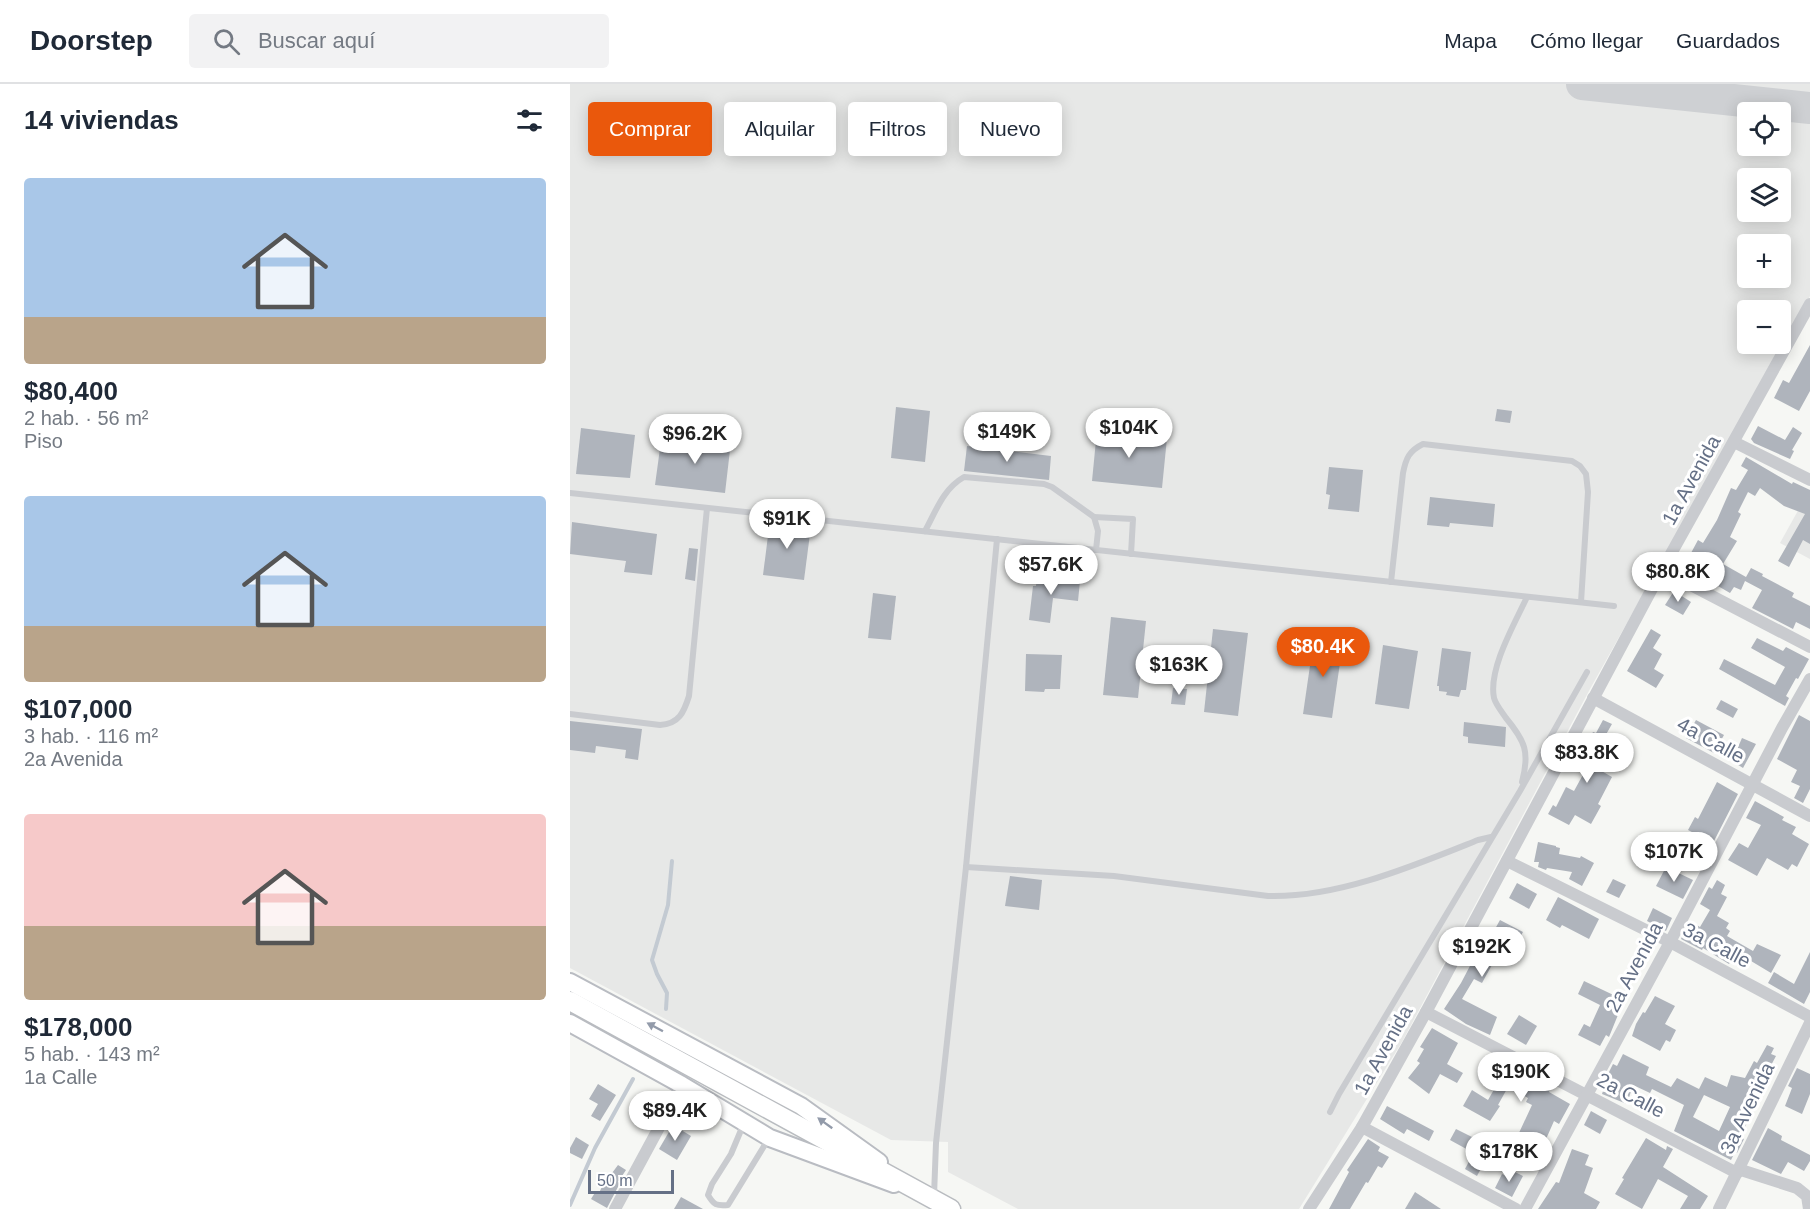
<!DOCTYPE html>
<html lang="es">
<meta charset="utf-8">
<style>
:root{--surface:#fff;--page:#f2f2f3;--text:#1f2937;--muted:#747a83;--line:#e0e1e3;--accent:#ea580c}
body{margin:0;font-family:Helvetica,sans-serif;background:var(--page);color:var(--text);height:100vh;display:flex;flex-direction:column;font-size:22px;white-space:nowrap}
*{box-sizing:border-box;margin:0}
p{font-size:20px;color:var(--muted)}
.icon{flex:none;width:33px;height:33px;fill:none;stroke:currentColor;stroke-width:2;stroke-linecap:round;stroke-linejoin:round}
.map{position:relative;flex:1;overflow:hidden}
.sheet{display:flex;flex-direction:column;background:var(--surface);width:570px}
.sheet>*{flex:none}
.banner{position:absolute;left:18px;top:18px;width:570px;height:54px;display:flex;gap:12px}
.tools{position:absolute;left:1167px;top:18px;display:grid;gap:12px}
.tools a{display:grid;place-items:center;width:54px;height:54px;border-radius:6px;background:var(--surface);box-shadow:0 3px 15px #0003;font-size:30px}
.scale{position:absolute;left:18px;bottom:15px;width:86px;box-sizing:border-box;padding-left:6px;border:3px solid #657086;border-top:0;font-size:16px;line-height:21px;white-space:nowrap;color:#657086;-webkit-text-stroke:4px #fff;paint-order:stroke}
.price{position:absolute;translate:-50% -51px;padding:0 14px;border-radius:21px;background:#fff;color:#222;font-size:20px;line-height:39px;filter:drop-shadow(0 2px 3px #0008)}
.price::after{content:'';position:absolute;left:50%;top:36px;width:18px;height:14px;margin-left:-9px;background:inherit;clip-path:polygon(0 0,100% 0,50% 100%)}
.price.on{background:var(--accent);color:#fff}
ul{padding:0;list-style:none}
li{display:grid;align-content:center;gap:12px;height:318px;padding:0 24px}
li span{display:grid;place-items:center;height:186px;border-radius:6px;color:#555}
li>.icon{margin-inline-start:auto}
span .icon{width:108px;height:108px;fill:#fffc;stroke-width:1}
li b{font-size:26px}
h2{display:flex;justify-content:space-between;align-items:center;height:72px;padding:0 24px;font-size:26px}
.chip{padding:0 21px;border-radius:6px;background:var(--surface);box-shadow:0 3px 15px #0003;font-size:21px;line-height:54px}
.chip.on{background:var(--accent);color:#fff}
header{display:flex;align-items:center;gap:36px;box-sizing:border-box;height:84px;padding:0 30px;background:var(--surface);border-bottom:2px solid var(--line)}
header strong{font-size:28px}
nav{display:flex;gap:33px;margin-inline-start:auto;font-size:21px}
.search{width:420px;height:54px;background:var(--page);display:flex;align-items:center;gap:15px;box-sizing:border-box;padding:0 21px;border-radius:6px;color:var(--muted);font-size:22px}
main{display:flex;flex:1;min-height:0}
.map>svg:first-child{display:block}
.built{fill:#e7e8e7;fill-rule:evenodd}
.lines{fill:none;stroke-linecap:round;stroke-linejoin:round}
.stream{stroke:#c3cad2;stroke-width:4}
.taxiway{stroke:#ced0d3;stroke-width:32}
.building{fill:#afb4bc;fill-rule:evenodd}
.secondary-casing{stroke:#b9bcc2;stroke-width:20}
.primary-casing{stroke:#b9bcc0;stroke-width:21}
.lane{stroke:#c9cbcf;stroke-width:6}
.street{stroke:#c9cbcf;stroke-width:12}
.secondary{stroke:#fff;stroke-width:16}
.primary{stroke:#fff;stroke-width:18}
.oneway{fill:#939baa}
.labels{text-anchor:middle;stroke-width:6;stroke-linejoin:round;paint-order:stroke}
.street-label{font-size:20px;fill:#657086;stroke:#fff}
</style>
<header>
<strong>Doorstep</strong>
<div class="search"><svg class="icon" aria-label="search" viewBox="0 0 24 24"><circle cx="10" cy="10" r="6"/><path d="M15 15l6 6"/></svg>Buscar aquí</div>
<nav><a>Mapa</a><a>Cómo llegar</a><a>Guardados</a></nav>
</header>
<main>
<section class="sheet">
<h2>14 viviendas<svg class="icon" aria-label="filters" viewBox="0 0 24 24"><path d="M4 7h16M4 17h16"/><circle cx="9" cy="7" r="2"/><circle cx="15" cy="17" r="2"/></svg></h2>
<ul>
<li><span style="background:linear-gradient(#a9c7e8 75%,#b9a48a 0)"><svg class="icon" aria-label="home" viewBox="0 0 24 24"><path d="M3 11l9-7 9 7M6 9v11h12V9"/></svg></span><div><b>$80,400</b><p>2 hab. · 56 m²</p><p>Piso</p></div></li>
<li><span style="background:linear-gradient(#a9c7e8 70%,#b9a48a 0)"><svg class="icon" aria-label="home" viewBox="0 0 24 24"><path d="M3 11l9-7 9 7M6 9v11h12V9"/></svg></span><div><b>$107,000</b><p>3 hab. · 116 m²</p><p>2a Avenida</p></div></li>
<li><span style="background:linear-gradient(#f6c9c9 60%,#b9a48a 0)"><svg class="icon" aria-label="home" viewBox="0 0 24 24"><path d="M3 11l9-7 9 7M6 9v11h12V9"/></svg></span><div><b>$178,000</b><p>5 hab. · 143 m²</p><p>1a Calle</p></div></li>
</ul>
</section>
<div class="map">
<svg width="1240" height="1125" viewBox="0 0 1240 1125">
<rect width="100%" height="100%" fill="#f6f7f4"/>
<g class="built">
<path d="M0 0H1240V212L1020 605 832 958 729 1125H448L378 1088V1058L321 1056 0 884ZM1178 28H1210V62H1178ZM1178 94H1210V128H1178ZM1178 160H1210V194H1178ZM1178 226H1210V260H1178Z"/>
<polygon points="1240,405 1240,475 1210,459"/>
</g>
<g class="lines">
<g class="stream">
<polyline points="96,925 97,909 87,890 82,876 98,821 102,777"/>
<polyline points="0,1121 25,1064 63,995"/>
</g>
<polyline class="taxiway" points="1012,0 1240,24"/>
</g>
<g class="building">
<polygon points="1240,261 1240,307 1229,327 1204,314 1213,296 1219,299"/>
<polygon points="326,323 360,327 355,378 321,374"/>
<polygon points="927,325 942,327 940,339 925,337"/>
<polygon points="1188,342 1215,356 1223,343 1232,349 1222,366 1224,367 1220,375 1184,359 1181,355"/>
<polygon points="141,343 155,345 153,365 160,366 155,409 85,401 91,357 138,363"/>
<polygon points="11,344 65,351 60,394 6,390"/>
<polygon points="527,346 597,354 592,404 522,397"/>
<polygon points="397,362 481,372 479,396 394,387"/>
<polygon points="1176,373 1222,400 1223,398 1240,406 1240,460 1233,456 1219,483 1208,477 1235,430 1214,422 1190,404 1185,412 1178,408 1168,428 1171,430 1160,453 1167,457 1153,480 1176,493 1181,484 1193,490 1192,492 1224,509 1222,513 1240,522 1240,545 1226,538 1223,545 1182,524 1192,506 1175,497 1171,506 1164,503 1160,509 1141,498 1139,501 1114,486 1123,470 1121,469 1128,456 1133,459 1147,436 1161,404 1166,406 1178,386 1171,382"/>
<polygon points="759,383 793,386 789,428 758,425 760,411 756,410"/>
<polygon points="860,413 925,420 923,443 880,439 879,443 857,441"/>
<polygon points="200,436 241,442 234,496 193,491"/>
<polygon points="2,438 87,450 82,491 54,488 56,477 0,470"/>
<polygon points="119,464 128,465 125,497 115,495"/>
<polygon points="467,492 510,497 508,517 483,514 480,539 459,536 463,502 466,502"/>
<polygon points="1104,507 1121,518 1113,531 1095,521"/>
<polygon points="303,509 326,512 321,556 298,554"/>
<polygon points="541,533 576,537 568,614 533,611"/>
<polygon points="643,545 678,549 668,632 634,628"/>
<polygon points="1081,545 1091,551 1083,564 1092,570 1084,585 1094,591 1086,604 1057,587"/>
<polygon points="744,554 773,558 762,634 733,630"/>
<polygon points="1187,554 1213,567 1216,563 1239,575 1228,595 1226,594 1216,612 1219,614 1215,622 1149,585 1154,575 1205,601 1215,583 1181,564"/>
<polygon points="813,561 848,567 839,625 805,620"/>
<polygon points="872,564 901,568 896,606 891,606 889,613 876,611 877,608 869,607 869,602 867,602"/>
<polygon points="456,570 492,571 490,605 475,605 474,608 455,607"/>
<polygon points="603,604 617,605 615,621 601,620"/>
<polygon points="1151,616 1168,625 1163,634 1146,625"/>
<polygon points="1229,631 1240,637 1240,705 1233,719 1224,714 1230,702 1221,698 1227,686 1207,675"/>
<polygon points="1033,636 1042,640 1034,654 1043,658 1028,685 1042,693 1028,720 1031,722 1021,740 1005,731 999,741 978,730 983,721 986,723 996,703 1004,707 1026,667 1016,661 1023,648 1026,649"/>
<polygon points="1126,636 1154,651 1144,669 1116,654"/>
<polygon points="0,637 72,645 68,676 55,674 56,666 26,662 25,669 0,666"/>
<polygon points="894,638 936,643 935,663 898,659 898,653 893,652"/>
<polygon points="1172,654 1186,660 1173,684 1162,677"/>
<polygon points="1147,698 1168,710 1143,759 1118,746 1125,733 1128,735"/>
<polygon points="1185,717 1214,733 1212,736 1226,743 1222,750 1239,760 1227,783 1222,780 1218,786 1197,774 1187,792 1158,776 1169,759 1178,764 1191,741 1176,734"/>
<polygon points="968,758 986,762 986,763 990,764 989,770 1010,774 1011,772 1024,779 1012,802 999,795 1002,788 977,784 976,786 968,783 969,778 964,778"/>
<polygon points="1096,783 1123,796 1113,815 1086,802"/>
<polygon points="440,792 472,796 469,826 435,822"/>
<polygon points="1043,795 1056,801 1049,814 1036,808"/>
<polygon points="1147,796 1155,801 1151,810 1157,813 1147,832 1159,839 1156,844 1160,847 1157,852 1183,867 1187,860 1211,871 1201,889 1166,868 1159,880 1133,864 1132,866 1111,855 1120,837 1130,843 1140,826 1130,820 1139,803 1142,805"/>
<polygon points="947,799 967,810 959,825 939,814"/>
<polygon points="988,813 1029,835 1019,855 992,841 990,844 976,836"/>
<polygon points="1083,824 1102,834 1096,847 1077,837"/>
<polygon points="930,836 953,848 945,862 939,859 927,881 923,879 912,899 904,895 892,915 927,933 920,951 896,940 874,925 891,899 911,861 915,863"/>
<polygon points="1240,868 1240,908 1234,920 1198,899 1204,888 1224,900"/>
<polygon points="1014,897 1054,916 1039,953 1036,951 1030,962 1008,951 1014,940 1020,943 1030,921 1008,910"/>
<polygon points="1085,912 1105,922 1095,940 1106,946 1100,958 1096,956 1090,967 1062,952 1066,940 1073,928 1075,929"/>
<polygon points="949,931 967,942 956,961 937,950"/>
<polygon points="862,944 888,959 877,980 893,989 887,999 870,990 859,1010 838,994 850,979 847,977 854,965 850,963"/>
<path d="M1197 961 1204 964 1201 970 1206 972 1190 1002 1194 1004 1170 1053 1174 1055 1167 1069 1165 1068 1161 1076 1104 1047 1114 1021 1082 1005 1080 1009 1063 1001 1057 1020 1032 1010 1039 988 1043 980 1047 982 1053 970 1079 983 1076 991 1101 1003 1107 994 1129 1005 1135 993 1157 1003 1161 991 1175 994 1184 977 1187 979ZM1134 1011 1160 1023 1149 1047 1123 1033Z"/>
<polygon points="923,973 980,1005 979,1008 1000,1020 989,1040 984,1037 973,1062 964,1058 958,1070 949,1066 955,1054 948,1051 962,1021 956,1018 958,1014 938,1003 928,1021 930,1022 920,1037 893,1022 902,1006 918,1016 930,995 915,986"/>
<polygon points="1227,984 1240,990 1240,1010 1232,1030 1215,1022 1222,1004 1218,1002"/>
<polygon points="28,1000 46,1011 30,1037 21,1032 28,1020 19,1015"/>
<polygon points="817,1022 864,1047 859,1057 837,1045 834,1050 810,1035"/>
<polygon points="1021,1027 1037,1036 1030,1050 1014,1041"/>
<polygon points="103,1041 121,1052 107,1076 89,1065"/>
<polygon points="1198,1044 1212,1052 1211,1056 1240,1071 1240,1077 1234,1087 1218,1078 1211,1090 1182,1076"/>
<polygon points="886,1045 906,1055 900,1067 880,1056"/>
<polygon points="6,1053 19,1061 12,1075 0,1069 0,1064"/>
<polygon points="1076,1054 1096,1066 1097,1062 1103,1065 1093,1083 1138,1112 1130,1125 1110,1125 1118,1112 1088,1095 1072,1125 1045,1110 1054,1095 1052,1094"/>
<polygon points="798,1055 810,1063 808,1067 819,1073 812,1084 808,1082 798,1099 796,1098 780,1125 759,1125 779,1088 777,1086"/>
<polygon points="906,1064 918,1071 907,1092 895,1085"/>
<polygon points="1002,1065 1019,1071 1015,1081 1023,1084 1014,1109 1030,1118 1026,1125 968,1125 986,1098 989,1099"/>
<polygon points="48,1081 56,1086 48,1098 50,1099 37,1124 21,1115 26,1107 29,1109 37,1092 39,1093"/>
<polygon points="941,1086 953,1092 942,1113 925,1104 932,1090 938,1093"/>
<polygon points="845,1108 871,1125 835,1125"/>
<polygon points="111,1113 133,1125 104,1125"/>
</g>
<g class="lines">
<g class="secondary-casing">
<g id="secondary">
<polyline points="0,898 231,1022 309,1078"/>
<polyline points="0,939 112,1001 200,1054 324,1100"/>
</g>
</g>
<g class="primary-casing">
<polyline id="primary" points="0,917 381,1125"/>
</g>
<g class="lane">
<polyline points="0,409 1044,522"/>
<polyline points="524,433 563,435 561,470"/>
<path d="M355 447C366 427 373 405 394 393L474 400 482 403 524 433 528 447 526 466"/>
<path d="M821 498 833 389C836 374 839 367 853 360L1002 377 1010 382 1016 390 1018 408 1011 518"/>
<path d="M0 630 90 641C109 640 114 628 119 612L137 424"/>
<path d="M952 698C960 668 955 657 936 634 932 628 926 621 924 614 918 585 945 539 957 513"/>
<path d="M396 783 544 792 698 812C768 814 843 782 908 756L921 753"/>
<polyline points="760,1028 769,1010 950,707 1017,588"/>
<path d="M174 1039 161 1070 142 1100 138 1111C144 1121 146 1122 158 1121L199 1054"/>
<polyline points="364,1112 366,1059 396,783 427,455"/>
</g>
<g class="street">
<polyline points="1164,358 1240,396"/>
<polyline points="1092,486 1240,563"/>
<polyline points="1023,614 1240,732"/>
<polyline points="937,777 1100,858 1240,933"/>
<polyline points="856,928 1167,1089 1171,1086 1227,1104 1237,1112 1239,1125"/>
<polyline points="792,1043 946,1125"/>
<polyline points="45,1125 112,1001"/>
<polyline points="739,1125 792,1043 856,928 1092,486 1240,220"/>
<polyline points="955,1125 1100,858 1212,644 1240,595"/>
<polyline points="1149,1125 1240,939"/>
</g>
<use href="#secondary" class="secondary"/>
<use href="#primary" class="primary"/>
</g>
<defs><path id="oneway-solid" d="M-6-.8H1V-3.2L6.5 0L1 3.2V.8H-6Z" transform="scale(1.5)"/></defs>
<g class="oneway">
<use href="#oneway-solid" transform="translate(85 943) rotate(-152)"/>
<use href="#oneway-solid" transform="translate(255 1039) rotate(-144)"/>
</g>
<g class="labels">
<g class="street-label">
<text transform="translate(1121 396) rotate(-61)" y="7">1a Avenida</text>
<text transform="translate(1141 656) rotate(29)" y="7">4a Calle</text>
<text transform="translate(1147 861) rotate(28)" y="7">3a Calle</text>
<text transform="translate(1064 883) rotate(-62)" y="7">2a Avenida</text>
<text transform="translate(813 966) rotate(-61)" y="7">1a Avenida</text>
<text transform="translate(1061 1011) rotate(28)" y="7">2a Calle</text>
<text transform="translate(1177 1024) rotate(-64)" y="7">3a Avenida</text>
</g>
</g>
</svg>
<div class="tools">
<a><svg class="icon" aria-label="locate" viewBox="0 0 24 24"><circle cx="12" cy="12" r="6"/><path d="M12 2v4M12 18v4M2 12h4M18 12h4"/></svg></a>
<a><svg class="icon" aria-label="layers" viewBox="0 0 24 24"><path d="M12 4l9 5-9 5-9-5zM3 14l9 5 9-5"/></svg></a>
<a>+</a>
<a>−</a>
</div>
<div class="scale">50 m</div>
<b class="price" style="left:559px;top:375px">$104K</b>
<b class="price" style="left:437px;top:379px">$149K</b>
<b class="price" style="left:125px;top:381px">$96.2K</b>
<b class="price" style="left:217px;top:466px">$91K</b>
<b class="price" style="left:481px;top:512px">$57.6K</b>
<b class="price" style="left:1108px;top:519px">$80.8K</b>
<b class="price on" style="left:753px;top:594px">$80.4K</b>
<b class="price" style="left:609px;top:612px">$163K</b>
<b class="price" style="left:1017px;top:700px">$83.8K</b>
<b class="price" style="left:1104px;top:799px">$107K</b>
<b class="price" style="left:912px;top:894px">$192K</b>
<b class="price" style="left:951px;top:1019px">$190K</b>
<b class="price" style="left:105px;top:1058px">$89.4K</b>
<b class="price" style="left:939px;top:1099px">$178K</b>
<div class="banner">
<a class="chip on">Comprar</a>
<a class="chip">Alquilar</a>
<a class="chip">Filtros</a>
<a class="chip">Nuevo</a>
</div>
</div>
</main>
